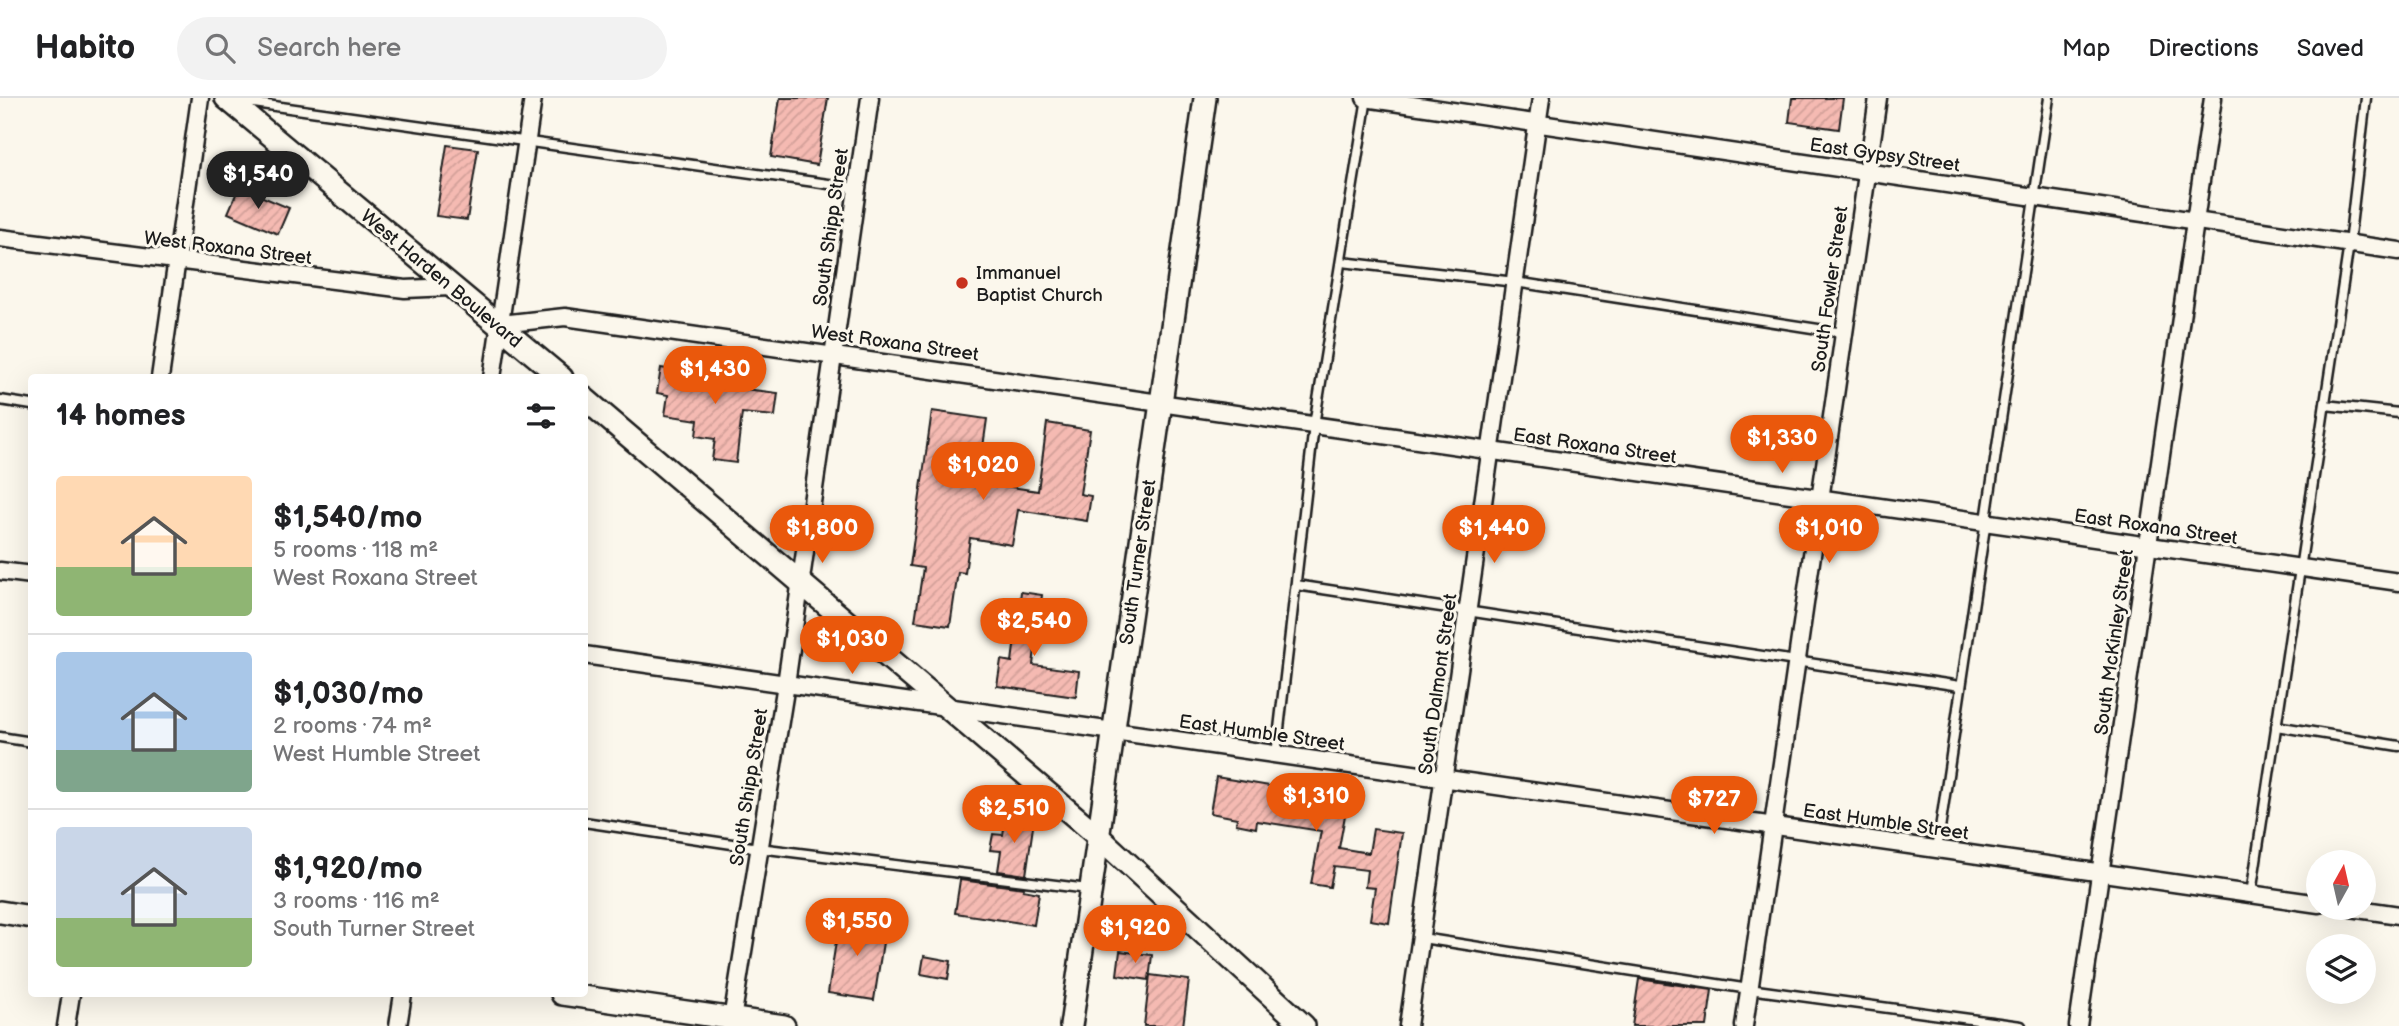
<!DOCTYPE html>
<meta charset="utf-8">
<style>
:root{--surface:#fff;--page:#f2f2f2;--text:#202124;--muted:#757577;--line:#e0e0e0;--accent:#ea580c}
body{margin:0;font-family:"Balsamiq Sans",sans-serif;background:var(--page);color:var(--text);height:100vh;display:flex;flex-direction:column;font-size:26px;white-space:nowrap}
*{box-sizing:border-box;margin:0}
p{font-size:23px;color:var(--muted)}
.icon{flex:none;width:38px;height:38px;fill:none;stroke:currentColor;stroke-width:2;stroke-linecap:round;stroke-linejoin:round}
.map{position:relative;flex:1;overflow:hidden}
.side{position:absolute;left:28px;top:276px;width:560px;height:623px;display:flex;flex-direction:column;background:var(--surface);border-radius:7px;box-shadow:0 7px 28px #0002}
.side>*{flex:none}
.needle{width:46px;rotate:8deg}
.controls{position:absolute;left:2306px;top:752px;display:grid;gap:14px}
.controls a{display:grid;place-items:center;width:70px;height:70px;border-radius:50%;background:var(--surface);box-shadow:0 7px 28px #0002;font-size:35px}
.price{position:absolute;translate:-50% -60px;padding:0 16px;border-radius:24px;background:var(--accent);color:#fff;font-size:23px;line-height:46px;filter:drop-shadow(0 2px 4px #0008)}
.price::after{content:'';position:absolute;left:50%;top:42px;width:21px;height:16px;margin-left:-10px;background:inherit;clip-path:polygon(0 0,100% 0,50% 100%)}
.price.active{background:#222;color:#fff}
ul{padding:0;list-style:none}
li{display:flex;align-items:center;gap:21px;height:175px;padding:0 28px}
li+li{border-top:2px solid var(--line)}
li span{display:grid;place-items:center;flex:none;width:196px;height:140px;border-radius:7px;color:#555}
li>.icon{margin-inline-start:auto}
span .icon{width:84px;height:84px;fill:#fffc;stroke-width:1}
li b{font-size:30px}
h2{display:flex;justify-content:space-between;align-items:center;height:84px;padding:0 28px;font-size:30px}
header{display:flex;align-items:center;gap:42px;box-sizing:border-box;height:98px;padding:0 35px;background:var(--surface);border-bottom:2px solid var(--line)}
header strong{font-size:33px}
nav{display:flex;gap:38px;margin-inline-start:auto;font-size:24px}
.search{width:490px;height:63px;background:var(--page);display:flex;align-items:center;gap:18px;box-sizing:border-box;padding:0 24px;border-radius:38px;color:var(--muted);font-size:26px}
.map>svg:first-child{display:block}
.building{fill:url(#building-hatch);stroke:#1c1c1c;stroke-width:2}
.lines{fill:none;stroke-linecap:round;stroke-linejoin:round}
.lane-casing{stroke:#1c1c1c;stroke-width:13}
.street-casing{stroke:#1c1c1c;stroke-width:21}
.secondary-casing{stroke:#1c1c1c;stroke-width:26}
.lane{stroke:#fbf7ec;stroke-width:8}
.street{stroke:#fbf7ec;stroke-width:16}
.secondary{stroke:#fbf7ec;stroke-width:21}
.poi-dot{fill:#c8321e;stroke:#fbf7ec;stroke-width:2.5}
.labels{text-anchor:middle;stroke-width:6;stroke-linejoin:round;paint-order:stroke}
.street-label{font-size:19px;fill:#1c1c1c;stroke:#fbf7ec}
.poi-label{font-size:19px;fill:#1c1c1c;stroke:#fbf7ec;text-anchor:start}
</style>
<header>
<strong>Habito</strong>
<div class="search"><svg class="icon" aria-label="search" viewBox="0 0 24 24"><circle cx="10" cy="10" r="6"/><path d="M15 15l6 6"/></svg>Search here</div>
<nav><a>Map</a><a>Directions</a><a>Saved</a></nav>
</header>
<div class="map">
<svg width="2399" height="928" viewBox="0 0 2399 928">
<defs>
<pattern id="building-hatch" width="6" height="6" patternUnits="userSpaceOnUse" patternTransform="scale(1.75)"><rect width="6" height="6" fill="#f5bab2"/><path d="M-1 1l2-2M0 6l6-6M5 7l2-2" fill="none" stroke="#d19f98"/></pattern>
</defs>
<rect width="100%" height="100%" fill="#fbf7ec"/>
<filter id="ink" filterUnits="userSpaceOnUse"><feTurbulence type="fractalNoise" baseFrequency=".0143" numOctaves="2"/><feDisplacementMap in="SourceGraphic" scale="14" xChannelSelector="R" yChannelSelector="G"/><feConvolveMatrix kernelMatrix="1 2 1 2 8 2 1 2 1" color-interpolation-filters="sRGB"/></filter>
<g filter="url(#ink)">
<g class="building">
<polygon points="780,0 828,0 817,67 771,59"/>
<polygon points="1792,0 1843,0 1839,31 1789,24"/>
<polygon points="447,47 478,51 467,122 436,118"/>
<polygon points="239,89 289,110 278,136 228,115"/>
<polygon points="661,270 722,280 723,274 746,277 745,291 778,295 775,318 742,315 736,365 712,362 715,341 696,338 698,322 665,317 668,297 657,295"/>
<polygon points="932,313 987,321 978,384 1038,393 1047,325 1090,332 1080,396 1091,398 1087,423 1018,412 1012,447 970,440 965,475 958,474 950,528 915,523 923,470 910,468"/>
<polygon points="1021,494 1042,497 1033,567 1079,573 1076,599 997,588 1001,562 1012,564"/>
<polygon points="1216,679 1348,701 1339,750 1369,755 1373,731 1402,735 1389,825 1370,822 1375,790 1365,789 1367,772 1334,768 1330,789 1311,786 1321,733 1257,723 1256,730 1236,726 1237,720 1210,715"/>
<polygon points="1006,718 1034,722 1026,777 998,773 1001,753 990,752 993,736 1003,737"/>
<polygon points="960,782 1024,790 1023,792 1039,795 1034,827 955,815"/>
<polygon points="840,818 886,825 874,902 828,895"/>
<polygon points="1120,853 1152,857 1149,882 1117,877"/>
<polygon points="924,858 951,863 948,881 921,876"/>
<polygon points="1150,877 1189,882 1183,928 1144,928"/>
<polygon points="1639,881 1712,892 1707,928 1632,928"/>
</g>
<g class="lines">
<g class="lane-casing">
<g id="lane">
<polyline points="239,3 857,90"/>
<polyline points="1342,164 1515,184 1844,235"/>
<polyline points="0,302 32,307"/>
<polyline points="2325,307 2399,315"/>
<polyline points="1296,487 1960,588"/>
<polyline points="2276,628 2399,648"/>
<polyline points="0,639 32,644"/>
<polyline points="1276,657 1314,327 1367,0"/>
<polyline points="584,724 759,750 1088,791"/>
<polyline points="1937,751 2049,0"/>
<polyline points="2251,796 2349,146 2366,0"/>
<polyline points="1422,840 1749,891 2021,928"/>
</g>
</g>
<g class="street-casing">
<g id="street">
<polyline points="1365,0 2399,153"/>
<polyline points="0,140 405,191 451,189"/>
<polyline points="500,226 565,219 2399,484"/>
<polyline points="160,280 200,0"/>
<polyline points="492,280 533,0"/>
<polyline points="0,473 32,477"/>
<polyline points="584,557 2319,806"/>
<polyline points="2351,810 2399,817"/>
<polyline points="66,928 71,896"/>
<polyline points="398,928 403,896"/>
<polyline points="731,928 786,586 870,0"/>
<polyline points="1408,928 1541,0"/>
<polyline points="1744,928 1878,0"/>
<polyline points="2078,928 2213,0"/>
</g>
</g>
<g class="secondary-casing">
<g id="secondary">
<polyline points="226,0 562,280"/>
<polyline points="584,300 1099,739 1304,928"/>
<polyline points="0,814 32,819"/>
<polyline points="562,896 784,928"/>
<polyline points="1071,928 1205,0"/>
</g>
</g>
<use href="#lane" class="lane"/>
<use href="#street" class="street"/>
<use href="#secondary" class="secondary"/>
</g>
</g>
<circle class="poi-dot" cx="962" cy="185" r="7"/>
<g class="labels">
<g class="street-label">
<text transform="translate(1885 56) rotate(8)" y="7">East Gypsy Street</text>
<text transform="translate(830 129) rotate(-82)" y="7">South Shipp Street</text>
<text transform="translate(228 149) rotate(7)" y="7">West Roxana Street</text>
<text transform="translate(442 180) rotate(40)" y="7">West Harden Boulevard</text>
<text transform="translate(1829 191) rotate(-82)" y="7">South Fowler Street</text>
<text transform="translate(895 244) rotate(8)" y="7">West Roxana Street</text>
<text transform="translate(1595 347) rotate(8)" y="7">East Roxana Street</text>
<text transform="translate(2156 428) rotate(8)" y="7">East Roxana Street</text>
<text transform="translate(1137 464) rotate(-82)" y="7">South Turner Street</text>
<text transform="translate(2113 544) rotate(-82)" y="7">South McKinley Street</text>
<text transform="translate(1437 586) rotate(-82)" y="7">South Dalmont Street</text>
<text transform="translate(1262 634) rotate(8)" y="7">East Humble Street</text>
<text transform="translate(748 689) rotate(-81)" y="7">South Shipp Street</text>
<text transform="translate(1886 723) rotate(8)" y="7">East Humble Street</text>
</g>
<g class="poi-label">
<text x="976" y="181">Immanuel<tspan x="976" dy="22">Baptist Church</tspan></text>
</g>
</g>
</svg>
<div class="controls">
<a><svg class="needle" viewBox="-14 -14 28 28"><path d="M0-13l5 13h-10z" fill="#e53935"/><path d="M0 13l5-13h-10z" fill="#757577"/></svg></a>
<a><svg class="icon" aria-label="layers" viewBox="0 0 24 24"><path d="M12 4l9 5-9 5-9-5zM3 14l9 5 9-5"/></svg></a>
</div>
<b class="price active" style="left:258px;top:113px">$1,540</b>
<b class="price" style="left:715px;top:308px">$1,430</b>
<b class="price" style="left:1782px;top:377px">$1,330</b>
<b class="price" style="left:983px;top:404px">$1,020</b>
<b class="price" style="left:822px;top:467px">$1,800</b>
<b class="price" style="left:1494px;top:467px">$1,440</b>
<b class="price" style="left:1829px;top:467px">$1,010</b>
<b class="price" style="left:1034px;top:560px">$2,540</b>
<b class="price" style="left:852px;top:578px">$1,030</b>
<b class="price" style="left:1316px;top:735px">$1,310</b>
<b class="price" style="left:1714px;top:738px">$727</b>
<b class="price" style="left:1014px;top:747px">$2,510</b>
<b class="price" style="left:857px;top:860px">$1,550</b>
<b class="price" style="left:1135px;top:867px">$1,920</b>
<section class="side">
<h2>14 homes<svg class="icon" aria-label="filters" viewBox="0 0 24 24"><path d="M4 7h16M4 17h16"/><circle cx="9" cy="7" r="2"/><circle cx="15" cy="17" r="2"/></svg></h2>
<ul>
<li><span style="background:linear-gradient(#ffd9b3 65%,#8fb573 0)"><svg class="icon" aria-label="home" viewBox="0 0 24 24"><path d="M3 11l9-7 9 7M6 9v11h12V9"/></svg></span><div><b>$1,540/mo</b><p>5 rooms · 118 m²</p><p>West Roxana Street</p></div></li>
<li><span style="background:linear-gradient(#a9c7e8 70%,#7fa58c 0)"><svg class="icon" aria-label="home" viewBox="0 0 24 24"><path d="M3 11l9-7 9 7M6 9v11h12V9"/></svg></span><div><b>$1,030/mo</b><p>2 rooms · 74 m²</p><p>West Humble Street</p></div></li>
<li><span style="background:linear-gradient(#c9d6e8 65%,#8fb573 0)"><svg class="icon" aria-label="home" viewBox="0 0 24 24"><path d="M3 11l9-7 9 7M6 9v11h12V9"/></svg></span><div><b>$1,920/mo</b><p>3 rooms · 116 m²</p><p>South Turner Street</p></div></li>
</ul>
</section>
</div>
